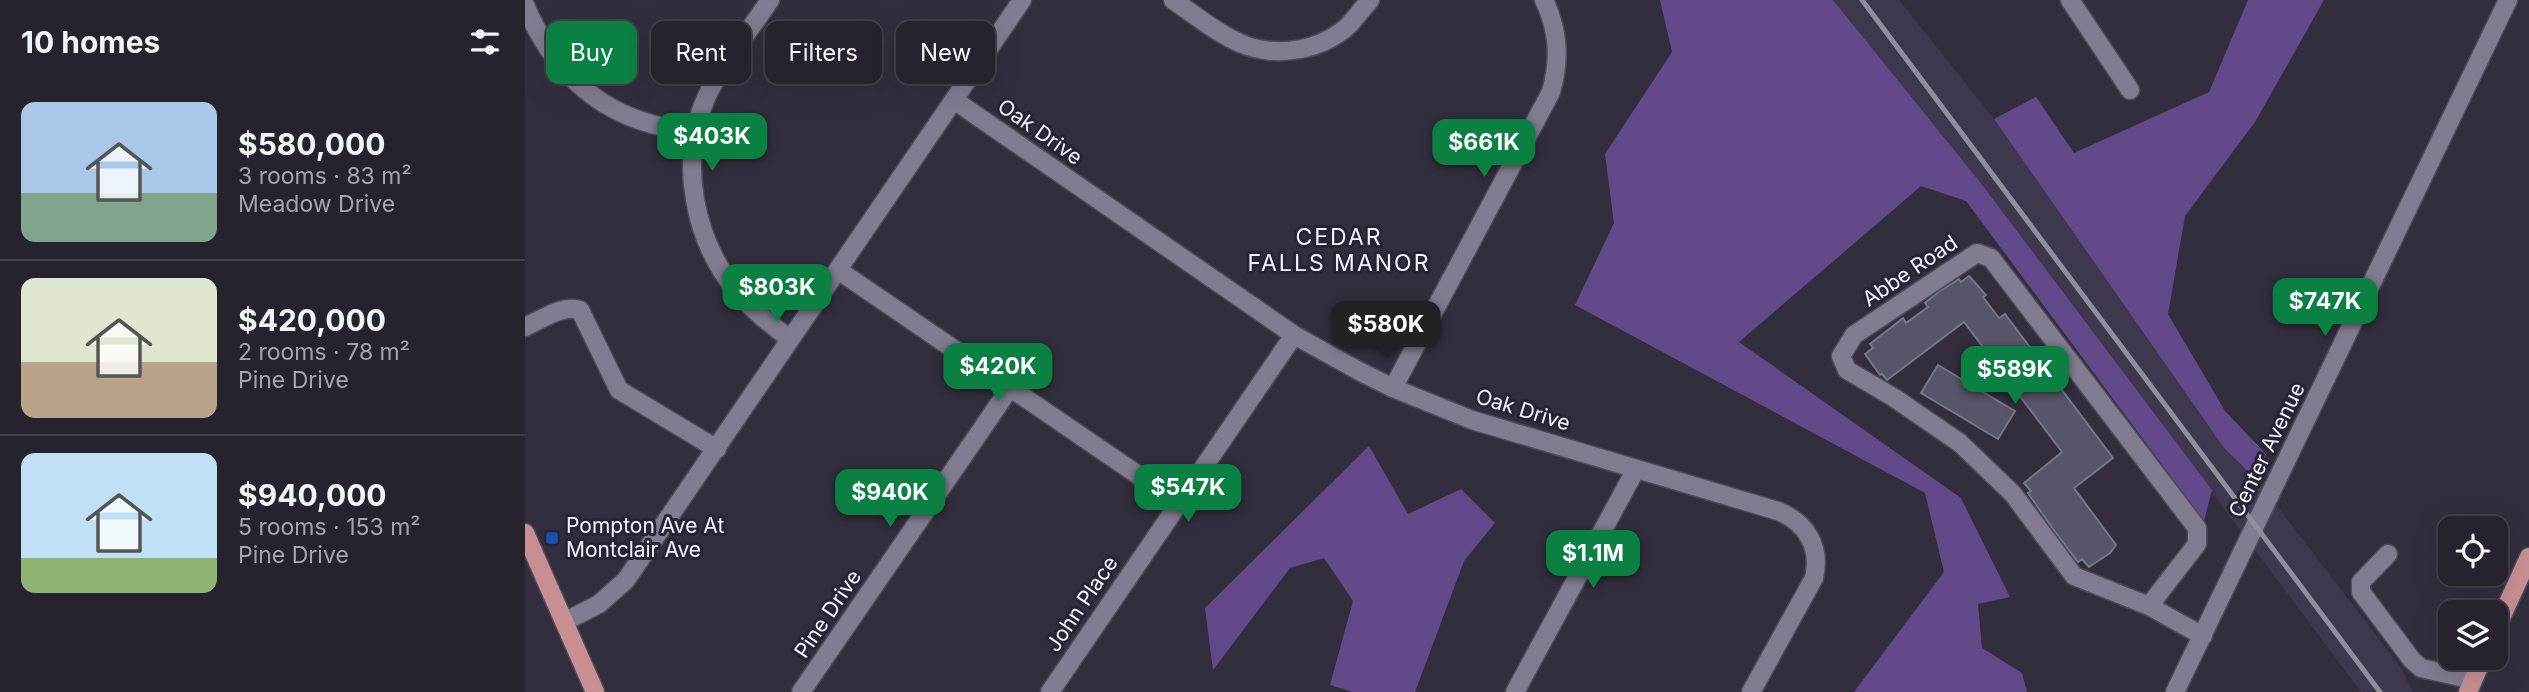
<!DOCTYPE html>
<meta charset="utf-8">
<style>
:root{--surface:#26222e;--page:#2e2a36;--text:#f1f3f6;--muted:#a4a4aa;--line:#423f4a;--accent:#0b8043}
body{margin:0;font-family:Inter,sans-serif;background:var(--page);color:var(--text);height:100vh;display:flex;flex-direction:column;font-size:26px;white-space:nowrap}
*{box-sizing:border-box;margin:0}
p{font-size:23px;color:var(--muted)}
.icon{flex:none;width:38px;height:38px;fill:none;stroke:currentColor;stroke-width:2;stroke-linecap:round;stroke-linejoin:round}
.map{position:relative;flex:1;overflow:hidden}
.panel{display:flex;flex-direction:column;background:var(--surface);width:525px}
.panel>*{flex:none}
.top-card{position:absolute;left:21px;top:21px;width:665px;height:63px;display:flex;gap:14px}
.tools{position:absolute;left:1913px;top:516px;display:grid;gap:14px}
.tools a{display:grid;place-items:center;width:70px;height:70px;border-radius:14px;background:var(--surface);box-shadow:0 7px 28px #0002,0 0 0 2px var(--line);font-size:35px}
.price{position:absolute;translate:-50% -60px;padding:0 16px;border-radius:14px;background:var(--accent);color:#fff;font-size:23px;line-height:46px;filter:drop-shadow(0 2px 4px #0008)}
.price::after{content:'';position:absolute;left:50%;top:42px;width:21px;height:16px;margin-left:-10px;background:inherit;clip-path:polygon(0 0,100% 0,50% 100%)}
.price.current{background:#222;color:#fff}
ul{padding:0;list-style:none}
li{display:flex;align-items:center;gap:21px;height:175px;padding:0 21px}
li+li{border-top:2px solid var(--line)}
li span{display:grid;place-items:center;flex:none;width:196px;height:140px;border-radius:14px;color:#555}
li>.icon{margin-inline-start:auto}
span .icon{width:84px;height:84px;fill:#fffc;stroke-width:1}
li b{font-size:30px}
h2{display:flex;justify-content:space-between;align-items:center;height:84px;padding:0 21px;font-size:30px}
.chip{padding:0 24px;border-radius:14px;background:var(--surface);box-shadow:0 7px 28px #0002,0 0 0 2px var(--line);font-size:24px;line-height:63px}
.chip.current{background:var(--accent);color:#fff}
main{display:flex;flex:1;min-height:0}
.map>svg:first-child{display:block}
.built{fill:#3f374d}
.green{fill:#624a8a}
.building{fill:#565668;stroke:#76768a;stroke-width:2}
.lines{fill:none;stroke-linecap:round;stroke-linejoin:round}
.minor-casing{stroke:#4f4b59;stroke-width:21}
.major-casing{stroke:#4f4b59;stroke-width:21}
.minor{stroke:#827c90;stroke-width:18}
.major{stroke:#c78f92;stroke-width:18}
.rail{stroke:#918d9b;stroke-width:5}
.transit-dot{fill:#1a4fb4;stroke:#292434;stroke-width:2.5}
.labels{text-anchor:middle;stroke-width:6;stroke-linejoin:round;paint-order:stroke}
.street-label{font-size:21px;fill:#f4f1fc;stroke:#292434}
.poi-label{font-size:21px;fill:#f4f1fc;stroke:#292434;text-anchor:start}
.neighbourhood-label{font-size:23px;letter-spacing:2px;fill:#f4f1fc;stroke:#292434}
</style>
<main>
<section class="panel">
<h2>10 homes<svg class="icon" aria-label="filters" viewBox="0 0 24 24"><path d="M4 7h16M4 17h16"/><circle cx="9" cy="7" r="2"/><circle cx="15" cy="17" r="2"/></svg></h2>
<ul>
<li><span style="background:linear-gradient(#a9c7e8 65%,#7fa58c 0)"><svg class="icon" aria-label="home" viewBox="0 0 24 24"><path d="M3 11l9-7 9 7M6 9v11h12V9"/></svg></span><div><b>$580,000</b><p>3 rooms · 83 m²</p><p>Meadow Drive</p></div></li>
<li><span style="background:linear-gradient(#dfe7d0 60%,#b9a48a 0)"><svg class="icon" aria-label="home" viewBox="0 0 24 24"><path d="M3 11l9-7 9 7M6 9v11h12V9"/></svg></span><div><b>$420,000</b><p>2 rooms · 78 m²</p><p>Pine Drive</p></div></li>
<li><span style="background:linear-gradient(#bfe0f5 75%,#8fb573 0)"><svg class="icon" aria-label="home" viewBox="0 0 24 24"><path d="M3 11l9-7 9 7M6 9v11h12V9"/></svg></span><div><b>$940,000</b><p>5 rooms · 153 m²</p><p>Pine Drive</p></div></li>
</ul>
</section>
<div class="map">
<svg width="2004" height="692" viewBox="0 0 2004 692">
<rect width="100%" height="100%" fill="#332e3e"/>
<polygon class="built" points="1308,0 1374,0 1469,119 1699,448 1733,481 1876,668 1888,692 1836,692 1455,182"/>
<g class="green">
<polygon points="1135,0 1308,0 1455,182 1687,490 1679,521 1441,201 1396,186 1214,342 1436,498 1485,597 1453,604 1457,648 1497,673 1502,692 1329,692 1419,572 1400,493 1050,305 1089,223 1080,154 1147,52"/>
<polygon points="1723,0 1799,0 1730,122 1660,216 1643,314 1700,411 1741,454 1733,481 1699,448 1469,119 1511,97 1549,153 1684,92"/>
<polygon points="844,446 883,514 936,489 970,523 939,561 890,692 828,692 805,685 828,601 799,558 765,568 688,670 680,608"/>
</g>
<g class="building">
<polygon points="1444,276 1461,295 1458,297 1474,318 1480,314 1588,458 1549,488 1591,545 1585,553 1564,567 1557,559 1553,562 1528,529 1503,493 1506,491 1499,483 1537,452 1439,322 1362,380 1357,374 1355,375 1340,354 1348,348 1345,344 1368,326 1378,318 1381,323 1403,307 1400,303 1415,291 1434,279 1436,282"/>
<polygon points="1413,365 1490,411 1473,439 1396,393"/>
</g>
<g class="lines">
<g class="minor-casing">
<g id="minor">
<path d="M245 0C224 32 197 63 181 98 153 161 169 241 213 293 228 311 246 325 265 339"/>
<path d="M648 0C670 15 693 34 717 44 752 58 796 51 824 25 831 17 838 8 845 0"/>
<polyline points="1545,0 1605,90"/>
<path d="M0 5C22 57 57 99 111 119 130 126 150 130 169 135"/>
<path d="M429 100 769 335 834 371 868 388 947 420 1253 511C1282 523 1296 547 1289 578L1226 692"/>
<polyline points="313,270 654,503"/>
<path d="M0 327C15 320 39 304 55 310L94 390 192 449"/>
<path d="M868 388 1026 92C1035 60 1034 31 1019 0"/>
<polyline points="1863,554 1836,582 1836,592 1887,660 1896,668 1948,680"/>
<polyline points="1624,606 1672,544 1672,528 1466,258 1452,253 1329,335 1316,356 1322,370 1368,397 1435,443 1488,494 1549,576 1624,606 1678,636"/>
<polyline points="39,622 74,604 101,580 497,0"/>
<polyline points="276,692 485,388"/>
<polyline points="525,692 769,335"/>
<polyline points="990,692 1111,469"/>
<polyline points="1650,692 1983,0"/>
</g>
</g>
<g class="major-casing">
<g id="major">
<polyline points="0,533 70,692"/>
<polyline points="1970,631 2004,557"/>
<polyline points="1943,692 1958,658"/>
</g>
</g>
<use href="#minor" class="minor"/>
<use href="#major" class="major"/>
<polyline class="rail" points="1337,0 1855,692"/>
</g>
<rect class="transit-dot" x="20" y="531" width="14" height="14" rx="3.5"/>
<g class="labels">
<g class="street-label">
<text transform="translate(515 132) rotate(35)" y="7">Oak Drive</text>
<text transform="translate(1385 271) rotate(-34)" y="7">Abbe Road</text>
<text transform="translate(998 410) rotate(17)" y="7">Oak Drive</text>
<text transform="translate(1742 450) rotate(-64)" y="7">Center Avenue</text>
<text transform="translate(557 604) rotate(-56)" y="7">John Place</text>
<text transform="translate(303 614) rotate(-56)" y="7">Pine Drive</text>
</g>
<g class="poi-label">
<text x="41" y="533">Pompton Ave At<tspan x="41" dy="24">Montclair Ave</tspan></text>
</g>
<g class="neighbourhood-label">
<text x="814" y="245">CEDAR<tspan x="814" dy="26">FALLS MANOR</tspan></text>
</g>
</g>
</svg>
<div class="tools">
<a><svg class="icon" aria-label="locate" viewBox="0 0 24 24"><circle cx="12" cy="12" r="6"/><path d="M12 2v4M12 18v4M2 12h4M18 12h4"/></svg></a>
<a><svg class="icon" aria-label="layers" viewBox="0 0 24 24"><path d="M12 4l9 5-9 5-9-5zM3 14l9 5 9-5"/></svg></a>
</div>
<b class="price" style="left:187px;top:173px">$403K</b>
<b class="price" style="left:959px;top:179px">$661K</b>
<b class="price" style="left:252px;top:324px">$803K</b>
<b class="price" style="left:1800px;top:338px">$747K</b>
<b class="price current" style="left:861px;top:361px">$580K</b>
<b class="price" style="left:473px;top:403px">$420K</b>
<b class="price" style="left:1490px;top:406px">$589K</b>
<b class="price" style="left:663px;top:524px">$547K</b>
<b class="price" style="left:365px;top:529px">$940K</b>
<b class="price" style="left:1068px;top:590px">$1.1M</b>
<div class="top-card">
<a class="chip current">Buy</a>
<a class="chip">Rent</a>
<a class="chip">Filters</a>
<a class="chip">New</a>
</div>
</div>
</main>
